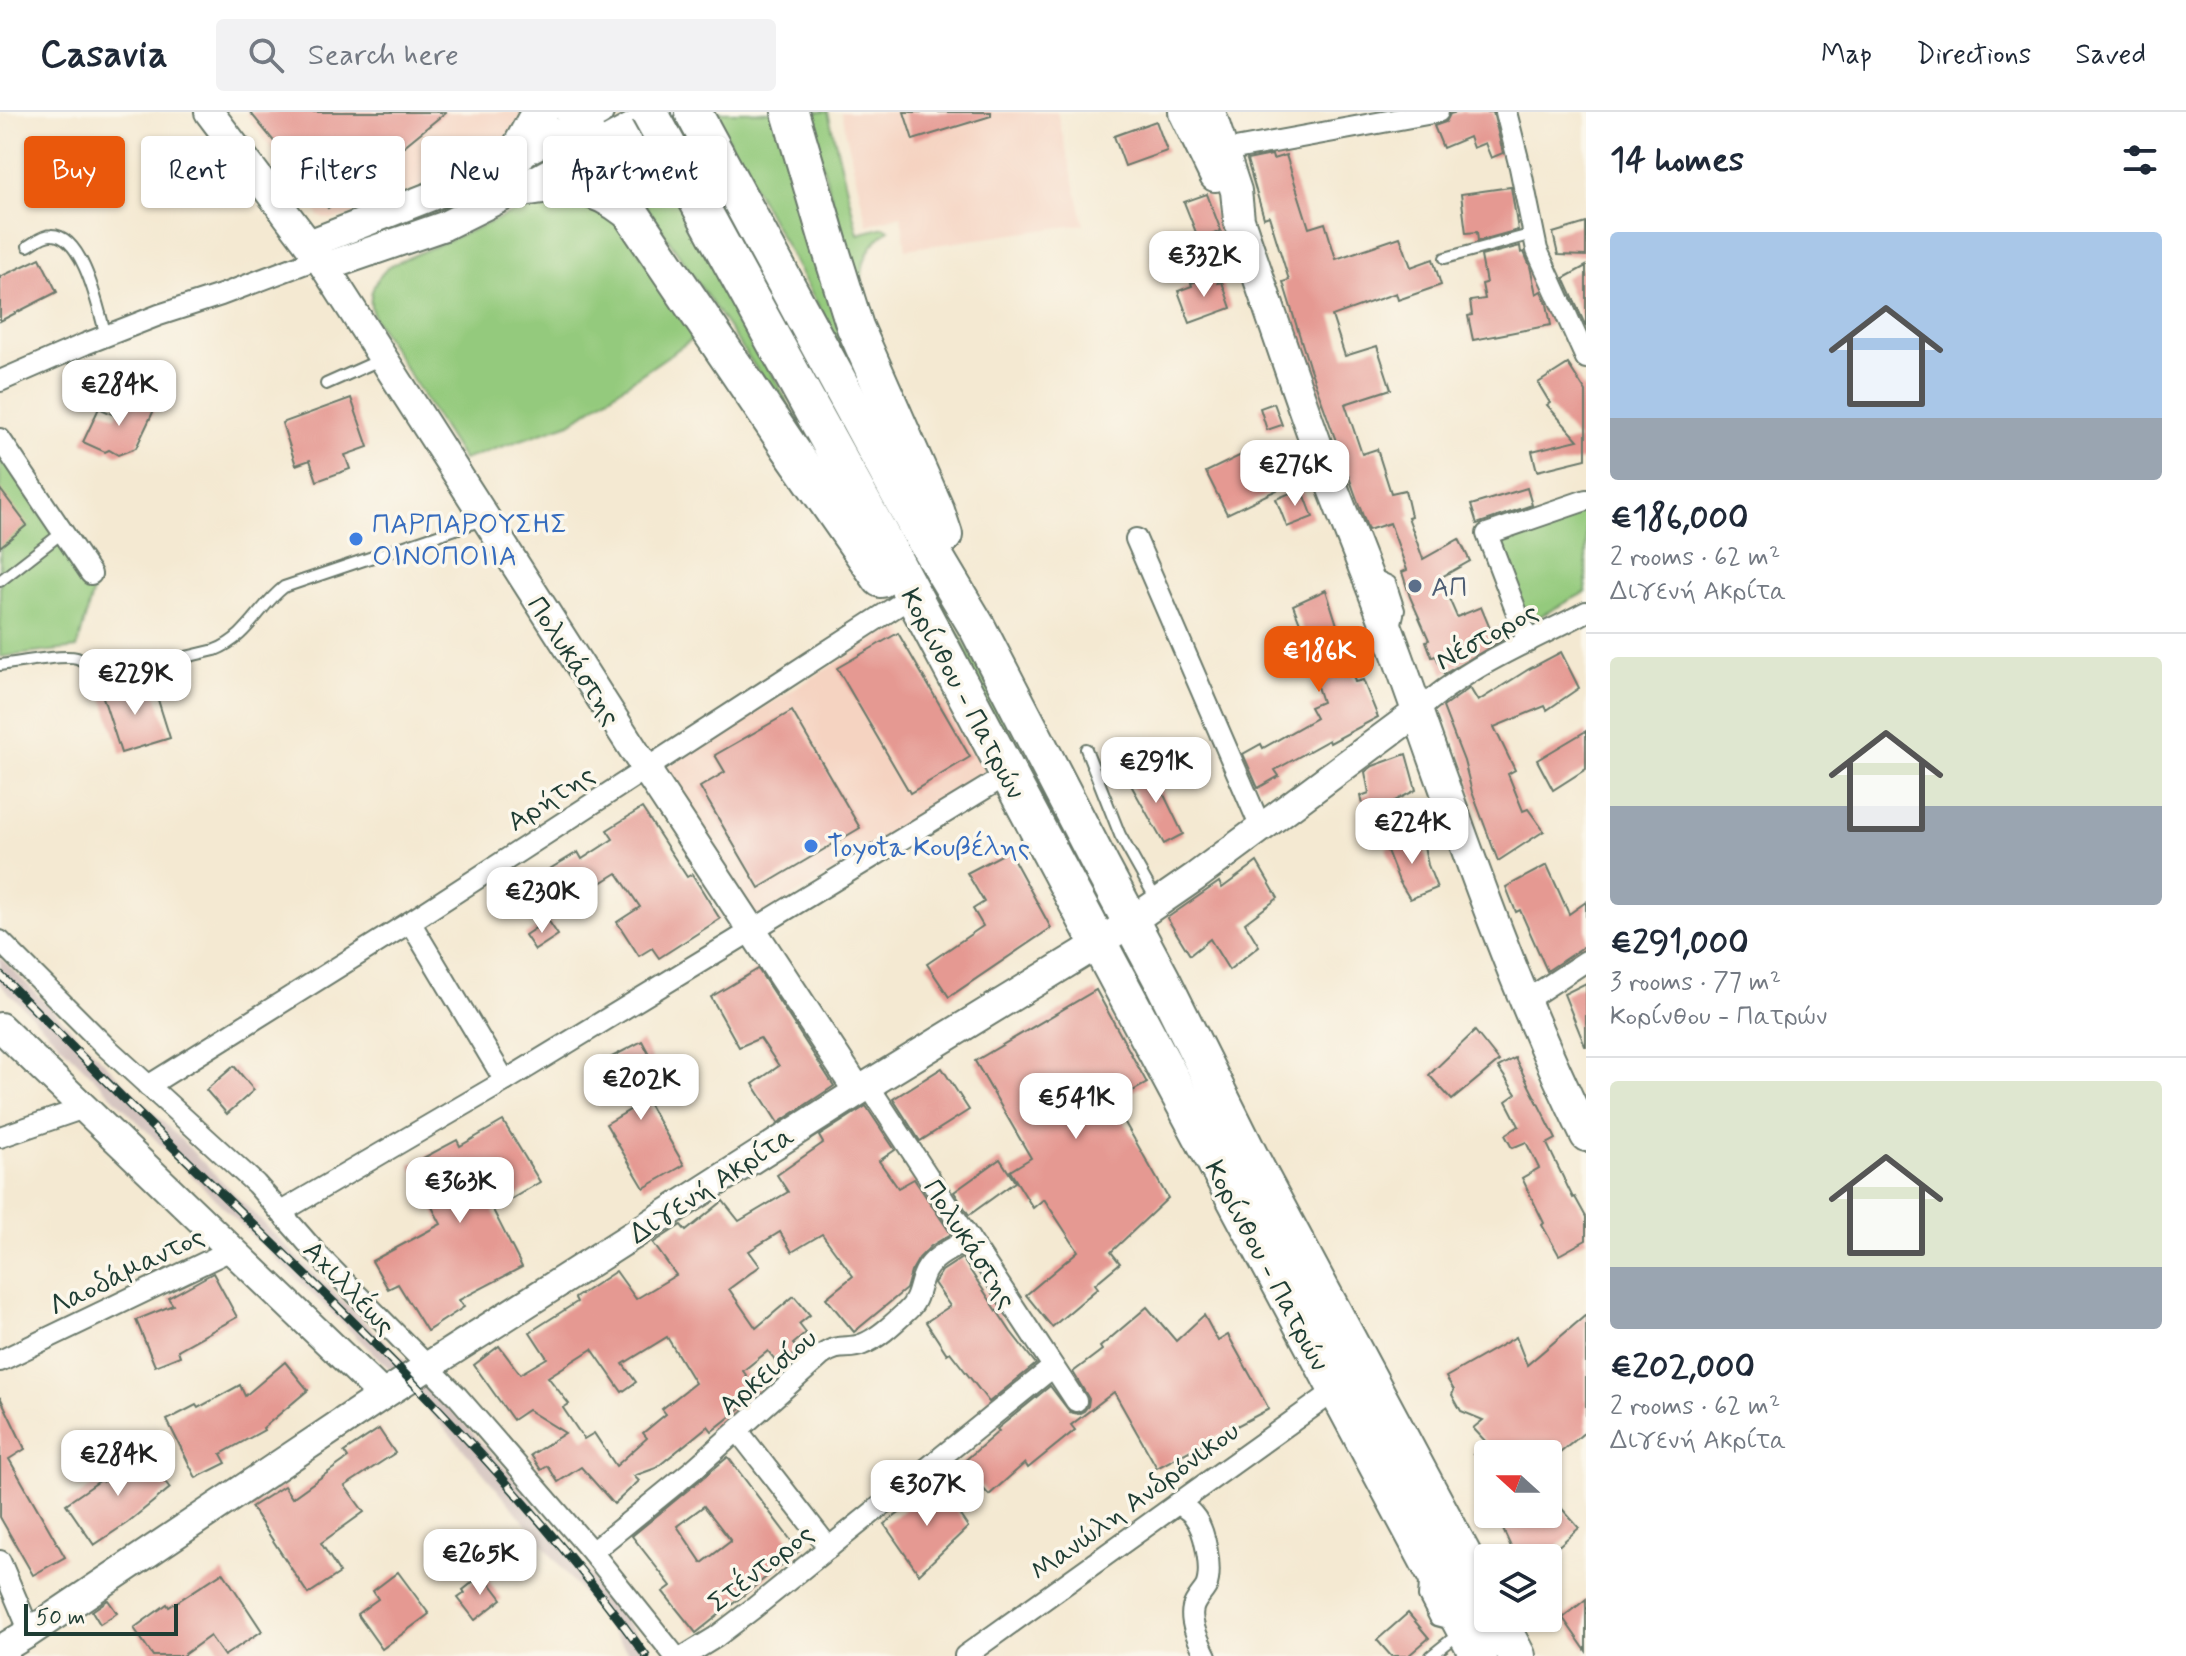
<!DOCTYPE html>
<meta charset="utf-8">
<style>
:root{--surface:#fff;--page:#f2f2f3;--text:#1f2937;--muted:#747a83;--line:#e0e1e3;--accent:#ea580c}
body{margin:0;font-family:Mynerve,sans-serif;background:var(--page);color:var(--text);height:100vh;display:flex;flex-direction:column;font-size:30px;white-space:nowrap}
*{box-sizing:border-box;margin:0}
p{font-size:26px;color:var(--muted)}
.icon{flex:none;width:44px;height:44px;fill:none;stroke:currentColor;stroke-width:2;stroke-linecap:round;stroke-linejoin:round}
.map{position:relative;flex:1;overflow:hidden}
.panel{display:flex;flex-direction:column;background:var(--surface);width:600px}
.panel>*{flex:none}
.hud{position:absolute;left:24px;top:24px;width:760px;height:72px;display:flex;gap:16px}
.needle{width:52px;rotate:291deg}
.controls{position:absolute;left:1474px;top:1328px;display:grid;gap:16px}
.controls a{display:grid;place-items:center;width:88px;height:88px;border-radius:8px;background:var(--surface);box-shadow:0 2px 6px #0004;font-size:40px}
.scale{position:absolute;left:24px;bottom:20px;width:154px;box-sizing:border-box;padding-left:8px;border:4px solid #1f3d34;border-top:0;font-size:22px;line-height:28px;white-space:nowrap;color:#1f3d34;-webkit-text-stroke:6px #fbf7ec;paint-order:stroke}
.price{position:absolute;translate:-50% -68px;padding:0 18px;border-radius:16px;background:#fff;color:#222;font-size:26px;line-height:52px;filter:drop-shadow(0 2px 4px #0008)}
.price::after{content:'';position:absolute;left:50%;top:48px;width:24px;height:18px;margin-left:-12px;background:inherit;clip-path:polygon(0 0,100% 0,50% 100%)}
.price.on{background:var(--accent);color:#fff}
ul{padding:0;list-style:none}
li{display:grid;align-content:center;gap:16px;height:424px;padding:0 24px}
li+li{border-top:2px solid var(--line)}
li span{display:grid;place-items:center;height:248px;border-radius:8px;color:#555}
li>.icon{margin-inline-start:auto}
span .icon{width:144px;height:144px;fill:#fffc;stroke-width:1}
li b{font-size:34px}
h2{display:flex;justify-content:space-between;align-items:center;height:96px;padding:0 24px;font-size:34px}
.pill{padding:0 28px;border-radius:8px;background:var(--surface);box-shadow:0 2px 6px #0004;font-size:28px;line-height:72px}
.pill.on{background:var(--accent);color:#fff}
header{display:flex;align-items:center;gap:48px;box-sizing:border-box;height:112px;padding:0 40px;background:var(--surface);border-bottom:2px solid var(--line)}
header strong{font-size:38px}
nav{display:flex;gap:44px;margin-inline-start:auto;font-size:28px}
.search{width:560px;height:72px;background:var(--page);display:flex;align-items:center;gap:20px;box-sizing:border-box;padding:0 28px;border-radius:8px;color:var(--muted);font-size:30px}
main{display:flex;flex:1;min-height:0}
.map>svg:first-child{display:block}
.built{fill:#f5d3c1}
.industrial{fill:#d1c0bc}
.green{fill:#94ca7d;stroke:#5a8458;stroke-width:2}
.building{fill:#e59992;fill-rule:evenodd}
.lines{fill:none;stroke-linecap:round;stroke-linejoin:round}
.lane-casing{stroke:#6a796b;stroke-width:14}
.street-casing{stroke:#6a796b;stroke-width:24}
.secondary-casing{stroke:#6a796b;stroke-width:32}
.primary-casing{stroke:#6a796b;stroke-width:34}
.highway-casing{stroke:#6a796b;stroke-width:40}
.lane{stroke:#fff;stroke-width:10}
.street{stroke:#fff;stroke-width:20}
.secondary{stroke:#fff;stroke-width:28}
.primary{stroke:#fff;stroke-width:30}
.highway{stroke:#fff;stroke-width:36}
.rail-casing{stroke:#1f3d34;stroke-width:9}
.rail{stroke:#fbf7ec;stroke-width:6;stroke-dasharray:18;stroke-linecap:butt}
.highway-bridge-casing{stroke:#6a796b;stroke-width:40;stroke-linecap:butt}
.highway-bridge{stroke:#fff;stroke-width:36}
.shop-dot{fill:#3f7fe0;stroke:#fbf7ec;stroke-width:3}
.service-dot{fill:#5c6f8a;stroke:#fbf7ec;stroke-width:3}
.labels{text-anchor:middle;stroke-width:7;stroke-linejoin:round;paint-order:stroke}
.shop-label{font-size:28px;fill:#366cbe;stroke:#fbf7ec;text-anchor:start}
.service-label{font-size:28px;fill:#4e5e75;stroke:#fbf7ec;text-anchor:start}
.street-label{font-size:28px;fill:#1f3d34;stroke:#fbf7ec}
</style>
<header>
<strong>Casavia</strong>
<div class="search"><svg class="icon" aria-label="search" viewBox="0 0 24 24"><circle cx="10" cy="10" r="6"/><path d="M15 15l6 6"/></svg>Search here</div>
<nav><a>Map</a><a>Directions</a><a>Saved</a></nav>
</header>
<main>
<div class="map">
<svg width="1586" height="1544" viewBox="0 0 1586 1544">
<rect width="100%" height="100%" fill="#fbf7ec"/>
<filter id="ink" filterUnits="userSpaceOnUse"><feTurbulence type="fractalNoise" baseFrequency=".0125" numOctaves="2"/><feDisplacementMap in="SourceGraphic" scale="16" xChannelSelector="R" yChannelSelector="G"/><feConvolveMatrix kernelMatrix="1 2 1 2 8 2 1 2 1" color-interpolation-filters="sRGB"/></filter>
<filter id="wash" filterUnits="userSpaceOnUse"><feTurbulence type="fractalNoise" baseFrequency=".006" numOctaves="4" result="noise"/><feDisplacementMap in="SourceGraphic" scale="32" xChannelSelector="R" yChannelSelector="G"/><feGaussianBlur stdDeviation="1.8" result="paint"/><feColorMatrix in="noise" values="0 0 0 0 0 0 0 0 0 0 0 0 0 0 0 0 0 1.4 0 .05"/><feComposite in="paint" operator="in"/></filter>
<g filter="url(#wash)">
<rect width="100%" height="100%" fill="#f4e9d2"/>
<g class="built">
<polygon points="245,0 525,0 496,37 474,52 347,105 331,107 320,105"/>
<polygon points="841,0 1057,0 1084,112 906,137 901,103 867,113"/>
<polygon points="899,512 989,665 755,807 659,661"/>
</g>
<polygon class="industrial" points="0,845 300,1148 411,1254 530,1383 542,1403 610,1486 652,1544 631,1544 534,1421 457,1330 397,1264 251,1123 0,872"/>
<g class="green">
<polygon points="666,0 675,0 1102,784 1096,787 1037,678 1014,641"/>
<polygon points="713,0 778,0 881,309"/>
<path d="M807 0H828L858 122 884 115 889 118C871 130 861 148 862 170H856Z"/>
<polygon points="646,30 824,357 614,47"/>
<path d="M555 87 594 94 622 113 694 226 570 311 463 348 375 208C365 186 373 168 391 153L540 89Z"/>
<polygon points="0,342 93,479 77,536 0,545"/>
<polygon points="1586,398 1586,480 1527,511 1497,429"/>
</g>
<g id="blocks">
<g class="building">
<polygon points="250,0 446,0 328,96"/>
<polygon points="904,0 991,0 991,4 913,28"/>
<polygon points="1457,0 1493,0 1503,41 1491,46 1485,31 1473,36 1469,25 1443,36 1434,14 1446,10 1450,2"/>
<polygon points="1156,9 1167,39 1125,54 1114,24"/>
<polygon points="1272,43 1273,47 1286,43 1309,116 1325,111 1336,147 1400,125 1411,155 1433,147 1441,173 1398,188 1396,181 1332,204 1345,244 1377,234 1391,277 1345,292 1362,342 1377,337 1391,381 1405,378 1411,404 1408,405 1423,447 1459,427 1470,449 1440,466 1457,505 1481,495 1491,519 1507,512 1511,523 1444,562 1436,544 1432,545 1426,529 1429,528 1410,485 1402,460 1407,458 1390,411 1368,418 1309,254 1283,170 1289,168 1269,104 1264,106 1247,48"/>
<polygon points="1511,75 1518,118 1478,129 1477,120 1466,121 1461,82"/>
<polygon points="1207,82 1221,119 1199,128 1184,90"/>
<polygon points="1586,111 1586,144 1558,143 1553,121"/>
<polygon points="1520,134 1521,141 1524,140 1530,154 1536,182 1541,179 1547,192 1551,213 1473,228 1468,204 1472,203 1470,189 1485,187 1482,172 1486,171 1481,144"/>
<polygon points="40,146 57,180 0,209 0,165"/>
<polygon points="1586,154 1586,215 1564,166"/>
<polygon points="1215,163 1218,171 1222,170 1231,196 1190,211 1178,179 1192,174 1191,171"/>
<polygon points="1568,252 1586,280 1586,347 1537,359 1532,339 1578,328 1547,293 1550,291 1538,271"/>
<polygon points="125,285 154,298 136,336 118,343 109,338 105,340 83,330 99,296 116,304"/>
<polygon points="351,286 368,335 345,343 350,357 317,369 310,348 296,353 282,311"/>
<polygon points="1274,291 1282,313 1267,318 1260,296"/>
<polygon points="1262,333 1283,375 1227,402 1206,360"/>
<polygon points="1302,376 1313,405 1287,415 1276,387"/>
<polygon points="1527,376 1532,393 1477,412 1471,393"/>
<polygon points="0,377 27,413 0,435"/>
<polygon points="1326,478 1355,570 1363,568 1378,605 1330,631 1329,628 1275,658 1279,664 1258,676 1243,642 1261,632 1263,636 1316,606 1310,595 1322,590 1312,559 1302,540 1310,536 1293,493"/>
<polygon points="898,521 970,645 910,681 837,556"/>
<polygon points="1561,540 1579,576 1547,598 1545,594 1494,615 1515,658 1508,662 1523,699 1528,697 1544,719 1498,749 1472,680 1464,649 1443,595 1470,576 1478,589 1529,557"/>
<polygon points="124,572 127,583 154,575 170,626 121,641 101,579"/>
<polygon points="792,599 860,716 759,776 700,675 725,660 715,643"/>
<polygon points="1586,619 1586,657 1553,678 1537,648"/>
<polygon points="1406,642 1416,678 1387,693 1391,709 1368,716 1361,684 1369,681 1365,660 1373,654"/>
<polygon points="1151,656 1183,722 1164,732 1127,666"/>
<polygon points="642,696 687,765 692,762 720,807 659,846 652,836 639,844 617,810 640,795 617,761 559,797 538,764 578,740 582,747 613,727 607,718"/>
<polygon points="1421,720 1428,753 1437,776 1410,787 1399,769 1386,736"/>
<polygon points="1009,739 1051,816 949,885 927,852 983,814 973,797 984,790 967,761"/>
<polygon points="1257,750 1278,786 1245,811 1259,834 1229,858 1210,827 1190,843 1167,806 1219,770 1222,776"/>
<polygon points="1547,753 1569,802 1586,790 1586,833 1547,859 1520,798 1516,800 1506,775"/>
<polygon points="548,808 558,823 535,838 525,823"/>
<polygon points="758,857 834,974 778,1011 753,972 779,954 760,926 739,935 711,885"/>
<polygon points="1586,871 1586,934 1585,934 1564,882"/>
<polygon points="1096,878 1147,971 1113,990 1168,1086 1111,1140 1120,1151 1095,1172 1098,1176 1052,1215 1026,1183 1078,1139 1044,1087 1033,1096 1010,1059 1031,1046 975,949"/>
<polygon points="1475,919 1499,949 1452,988 1429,963"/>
<polygon points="642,929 656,955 634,967 684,1053 644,1076 606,1012 633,996 608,947"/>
<polygon points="1515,946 1556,1027 1547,1032 1573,1086 1575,1085 1586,1105 1586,1128 1559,1143 1542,1113 1544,1111 1522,1066 1539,1056 1526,1030 1512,1036 1505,1023 1519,1014 1506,989 1516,982 1498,955"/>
<polygon points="234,954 254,978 227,1002 206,978"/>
<polygon points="942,956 969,998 920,1029 893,987"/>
<path d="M866 994 895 1038 879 1049 898 1076 914 1067 951 1122 931 1134 919 1146 911 1160 906 1177 854 1220 826 1186 853 1164 822 1122 792 1140 780 1120 749 1139 760 1154 729 1177 756 1216 794 1184 810 1203 799 1212 806 1221 793 1232 799 1238 780 1254 768 1239 743 1259 760 1281 712 1319 708 1314 656 1356 634 1364 639 1369 614 1392 581 1355 558 1370 548 1354 541 1358 531 1343 565 1321 528 1298 513 1308 474 1253 499 1234 520 1262 547 1246 530 1220 577 1190 575 1186 616 1159 636 1187 676 1163 653 1131 681 1113 686 1119 723 1089 739 1109 788 1080 777 1063 823 1031 819 1024ZM667 1225 695 1271 662 1297 666 1302 643 1321 647 1326 616 1354 594 1321 584 1327 563 1296 569 1292 548 1265 592 1237 622 1280 636 1270 623 1252Z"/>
<polygon points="503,1009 540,1070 493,1098 522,1155 459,1188 464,1195 427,1219 398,1172 388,1177 372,1149 441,1112 410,1053 457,1028 460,1034"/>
<polygon points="1000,1047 1015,1070 969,1103 954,1080"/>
<polygon points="962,1146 1011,1220 1036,1252 989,1290 950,1240 947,1242 926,1210 950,1194 934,1171 942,1159"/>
<polygon points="213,1161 237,1205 178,1238 180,1244 155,1254 136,1208 173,1193 168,1186"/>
<polygon points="1147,1195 1176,1229 1204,1203 1218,1229 1228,1223 1269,1297 1157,1356 1114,1280 1071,1313 1075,1318 1028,1356 1025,1351 989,1383 961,1352 999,1319 997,1317 1050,1274 1070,1300 1078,1302 1084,1299 1088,1294 1089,1287 1073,1260 1102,1238 1100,1235"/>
<polygon points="1586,1203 1586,1319 1548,1351 1548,1342 1474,1342 1487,1331 1473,1316 1483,1308 1461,1299 1452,1283 1454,1278 1446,1265 1516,1225 1527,1253"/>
<polygon points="285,1250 308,1278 263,1316 264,1318 221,1342 226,1351 196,1366 167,1308 196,1293 198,1296 240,1273 245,1284"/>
<polygon points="0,1285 25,1337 9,1347 65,1445 33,1463 0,1405"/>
<polygon points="379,1317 395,1341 345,1374 364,1400 321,1431 340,1461 308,1482 251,1395 284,1374 292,1386 348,1346 344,1340"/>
<polygon points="141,1339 170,1376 127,1411 94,1433 66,1392 101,1368 103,1370"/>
<path d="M728 1345 799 1439 696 1521 663 1480 671 1474 632 1424ZM704 1394 731 1429 702 1451 677 1414Z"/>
<polygon points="939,1373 968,1415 919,1462 884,1412"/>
<polygon points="1548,1381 1579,1416 1545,1446 1516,1446 1501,1413 1517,1402 1548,1402"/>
<polygon points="223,1460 262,1519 224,1544 210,1524 182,1544 153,1544 134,1516 167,1492 169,1495"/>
<polygon points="398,1460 429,1502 382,1537 357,1502 378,1487 373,1479"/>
<polygon points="483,1462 502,1487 475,1508 458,1486 465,1481 463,1478"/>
<polygon points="1586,1487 1586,1539 1563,1506"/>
<polygon points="108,1488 117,1501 100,1512 92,1499"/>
<polygon points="1408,1501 1429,1526 1408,1544 1391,1544 1377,1528"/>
</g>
</g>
</g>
<g filter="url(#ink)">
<use href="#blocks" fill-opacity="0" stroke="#6a796b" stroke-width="2"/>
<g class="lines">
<g class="lane-casing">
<g id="lane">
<path d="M28 134C35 130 43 123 51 123 84 122 99 200 106 224"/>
<polyline points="1445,146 1533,122"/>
<polyline points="326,272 382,247"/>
<polyline points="1375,463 1390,470 1399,498 1395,515"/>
<polyline points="0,469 63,420"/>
<path d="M0 553C17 551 63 542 77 546 89 551 97 563 110 563L215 538C248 525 258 495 284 475L485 407"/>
<polyline points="1086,637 1120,723 1157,789"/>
<polyline points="1425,1470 1424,1485 1436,1508 1451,1512"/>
<polyline points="1431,1544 1461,1520"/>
</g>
</g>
<g class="street-casing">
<g id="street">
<polyline points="1506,0 1520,55 1537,138 1586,246"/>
<polyline points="1224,39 1438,0"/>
<polyline points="0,269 85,232 159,203 221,183 319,146"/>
<polyline points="0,327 91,462"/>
<polyline points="1136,427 1261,716"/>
<polyline points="1528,530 1487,422 1586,388"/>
<path d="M1417 600C1465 555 1529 530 1586 500"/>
<polyline points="410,810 505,969"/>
<polyline points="0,829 105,934 256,1072 318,1143 458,1285 592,1440 675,1544"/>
<polyline points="1525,889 1586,849"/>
<polyline points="868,973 1076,1289"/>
<polyline points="148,974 410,810 900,492"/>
<polyline points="0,1025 84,996"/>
<polyline points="281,1100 505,969 1007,663"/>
<polyline points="0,1249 233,1137"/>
<polyline points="738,1319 829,1436"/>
<path d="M1178 1391C1183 1395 1189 1398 1193 1403 1205 1416 1213 1458 1206 1475 1202 1482 1195 1488 1193 1496 1189 1511 1200 1531 1206 1544"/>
<path d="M592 1440 695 1356 822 1243C841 1230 847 1239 863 1232 879 1226 895 1210 907 1199 920 1187 918 1174 925 1160 933 1144 954 1136 969 1127"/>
<polyline points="0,1449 30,1520"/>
<polyline points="685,1544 716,1525 754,1496 1053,1255"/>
<polyline points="965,1544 1336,1278"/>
</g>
</g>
<g class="secondary-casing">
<g id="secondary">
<polyline points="209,0 319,146 646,657 858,979"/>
<polyline points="309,132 442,80 516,44 599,0"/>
<polyline points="325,155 444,114 540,66 660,0"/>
<polyline points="0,915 383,1283"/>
<polyline points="0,1538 30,1520 383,1283 868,973 1098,832 1195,765 1417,600"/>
</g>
</g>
<g class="primary-casing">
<g id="primary">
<polyline points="1184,0 1215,64"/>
<path d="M1210 0 1236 79 1239 108C1266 188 1293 268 1322 348 1347 414 1374 479 1398 545 1456 707 1510 870 1586 1024"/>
</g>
</g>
<g class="highway-casing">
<g id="highway">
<polyline points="574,0 630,100 789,335 881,467"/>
<polyline points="693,0 916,413 977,515 1101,754 1161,866 1250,1045 1488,1490"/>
<polyline points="790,0 829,132 855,215 936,399 944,423"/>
<polyline points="516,44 540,0"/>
<path d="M682 60C770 224 862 386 949 551 1123 883 1300 1214 1479 1544"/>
<path d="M518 77C563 68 592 70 629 99"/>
<polyline points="1497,1506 1517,1544"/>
</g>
</g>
<use href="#lane" class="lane"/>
<use href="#street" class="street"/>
<use href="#secondary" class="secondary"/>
<use href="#primary" class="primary"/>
<use href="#highway" class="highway"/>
<g class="rail-casing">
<path id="rail" d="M0 863C46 908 91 955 137 1000 315 1173 501 1342 646 1544"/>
</g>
<use href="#rail" class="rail"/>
<g class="highway-bridge-casing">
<polyline id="highway-bridge" points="649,0 682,60"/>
</g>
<use href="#highway-bridge" class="highway-bridge"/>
</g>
</g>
<g class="shop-dot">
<circle cx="356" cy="427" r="8"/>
<circle cx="811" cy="734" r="8"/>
</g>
<circle class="service-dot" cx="1415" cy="474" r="8"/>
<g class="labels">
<g class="shop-label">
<text x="372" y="421">ΠΑΡΠΑΡΟΥΣΗΣ<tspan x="372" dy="32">ΟΙΝΟΠΟΙΙΑ</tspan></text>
<text x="827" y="744">Toyota Κουβέλης</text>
</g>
<g class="service-label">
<text x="1431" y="484">ΑΠ</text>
</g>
<g class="street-label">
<text transform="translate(1486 523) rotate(-29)" y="10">Νέστορος</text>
<text transform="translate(575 548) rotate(57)" y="10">Πολυκάστης</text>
<text transform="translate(964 581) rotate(62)" y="10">Κορίνθου - Πατρών</text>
<text transform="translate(550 685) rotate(-33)" y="10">Αρήτης</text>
<text transform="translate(711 1072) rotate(-33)" y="10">Διγενή Ακρίτα</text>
<text transform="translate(971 1131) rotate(57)" y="10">Πολυκάστης</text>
<text transform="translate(1268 1153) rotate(62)" y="10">Κορίνθου - Πατρών</text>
<text transform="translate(126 1158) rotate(-26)" y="10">Λαοδάμαντος</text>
<text transform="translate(350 1175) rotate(46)" y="10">Αχιλλέως</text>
<text transform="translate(767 1259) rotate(-40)" y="10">Αρκεισίου</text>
<text transform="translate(1134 1388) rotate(-36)" y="10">Μανώλη Ανδρόνικου</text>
<text transform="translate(760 1455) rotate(-38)" y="10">Στέντορος</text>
</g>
</g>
</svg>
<div class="controls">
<a><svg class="needle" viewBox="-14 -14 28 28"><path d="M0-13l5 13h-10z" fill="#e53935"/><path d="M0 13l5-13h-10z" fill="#747a83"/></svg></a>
<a><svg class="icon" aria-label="layers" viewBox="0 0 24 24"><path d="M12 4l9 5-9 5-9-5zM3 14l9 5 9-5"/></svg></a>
</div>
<div class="scale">50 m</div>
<b class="price" style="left:1204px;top:187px">€332K</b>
<b class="price" style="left:119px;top:316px">€284K</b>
<b class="price" style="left:1295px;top:396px">€276K</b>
<b class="price on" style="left:1319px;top:582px">€186K</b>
<b class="price" style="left:135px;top:605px">€229K</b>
<b class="price" style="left:1156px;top:693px">€291K</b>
<b class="price" style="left:1412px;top:754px">€224K</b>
<b class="price" style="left:542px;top:823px">€230K</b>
<b class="price" style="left:641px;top:1010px">€202K</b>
<b class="price" style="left:1076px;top:1029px">€541K</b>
<b class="price" style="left:460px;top:1113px">€363K</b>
<b class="price" style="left:118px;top:1386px">€284K</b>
<b class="price" style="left:927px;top:1416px">€307K</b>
<b class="price" style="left:480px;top:1485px">€265K</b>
<div class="hud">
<a class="pill on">Buy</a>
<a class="pill">Rent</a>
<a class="pill">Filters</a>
<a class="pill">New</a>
<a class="pill">Apartment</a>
</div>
</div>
<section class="panel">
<h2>14 homes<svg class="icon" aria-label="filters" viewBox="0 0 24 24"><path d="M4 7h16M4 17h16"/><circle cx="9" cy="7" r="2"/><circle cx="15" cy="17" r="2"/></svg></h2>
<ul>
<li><span style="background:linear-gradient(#a9c7e8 75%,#9aa5b1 0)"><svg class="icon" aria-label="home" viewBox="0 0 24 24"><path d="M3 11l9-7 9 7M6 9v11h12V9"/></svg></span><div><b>€186,000</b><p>2 rooms · 62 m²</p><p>Διγενή Ακρίτα</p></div></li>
<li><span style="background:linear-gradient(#dfe7d0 60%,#9aa5b1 0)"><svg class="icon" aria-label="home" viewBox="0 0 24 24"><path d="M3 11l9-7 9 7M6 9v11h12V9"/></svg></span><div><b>€291,000</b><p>3 rooms · 77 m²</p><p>Κορίνθου - Πατρών</p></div></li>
<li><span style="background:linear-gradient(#dfe7d0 75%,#9aa5b1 0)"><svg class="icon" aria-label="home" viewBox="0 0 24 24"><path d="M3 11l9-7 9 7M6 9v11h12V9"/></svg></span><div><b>€202,000</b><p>2 rooms · 62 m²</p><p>Διγενή Ακρίτα</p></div></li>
</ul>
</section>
</main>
